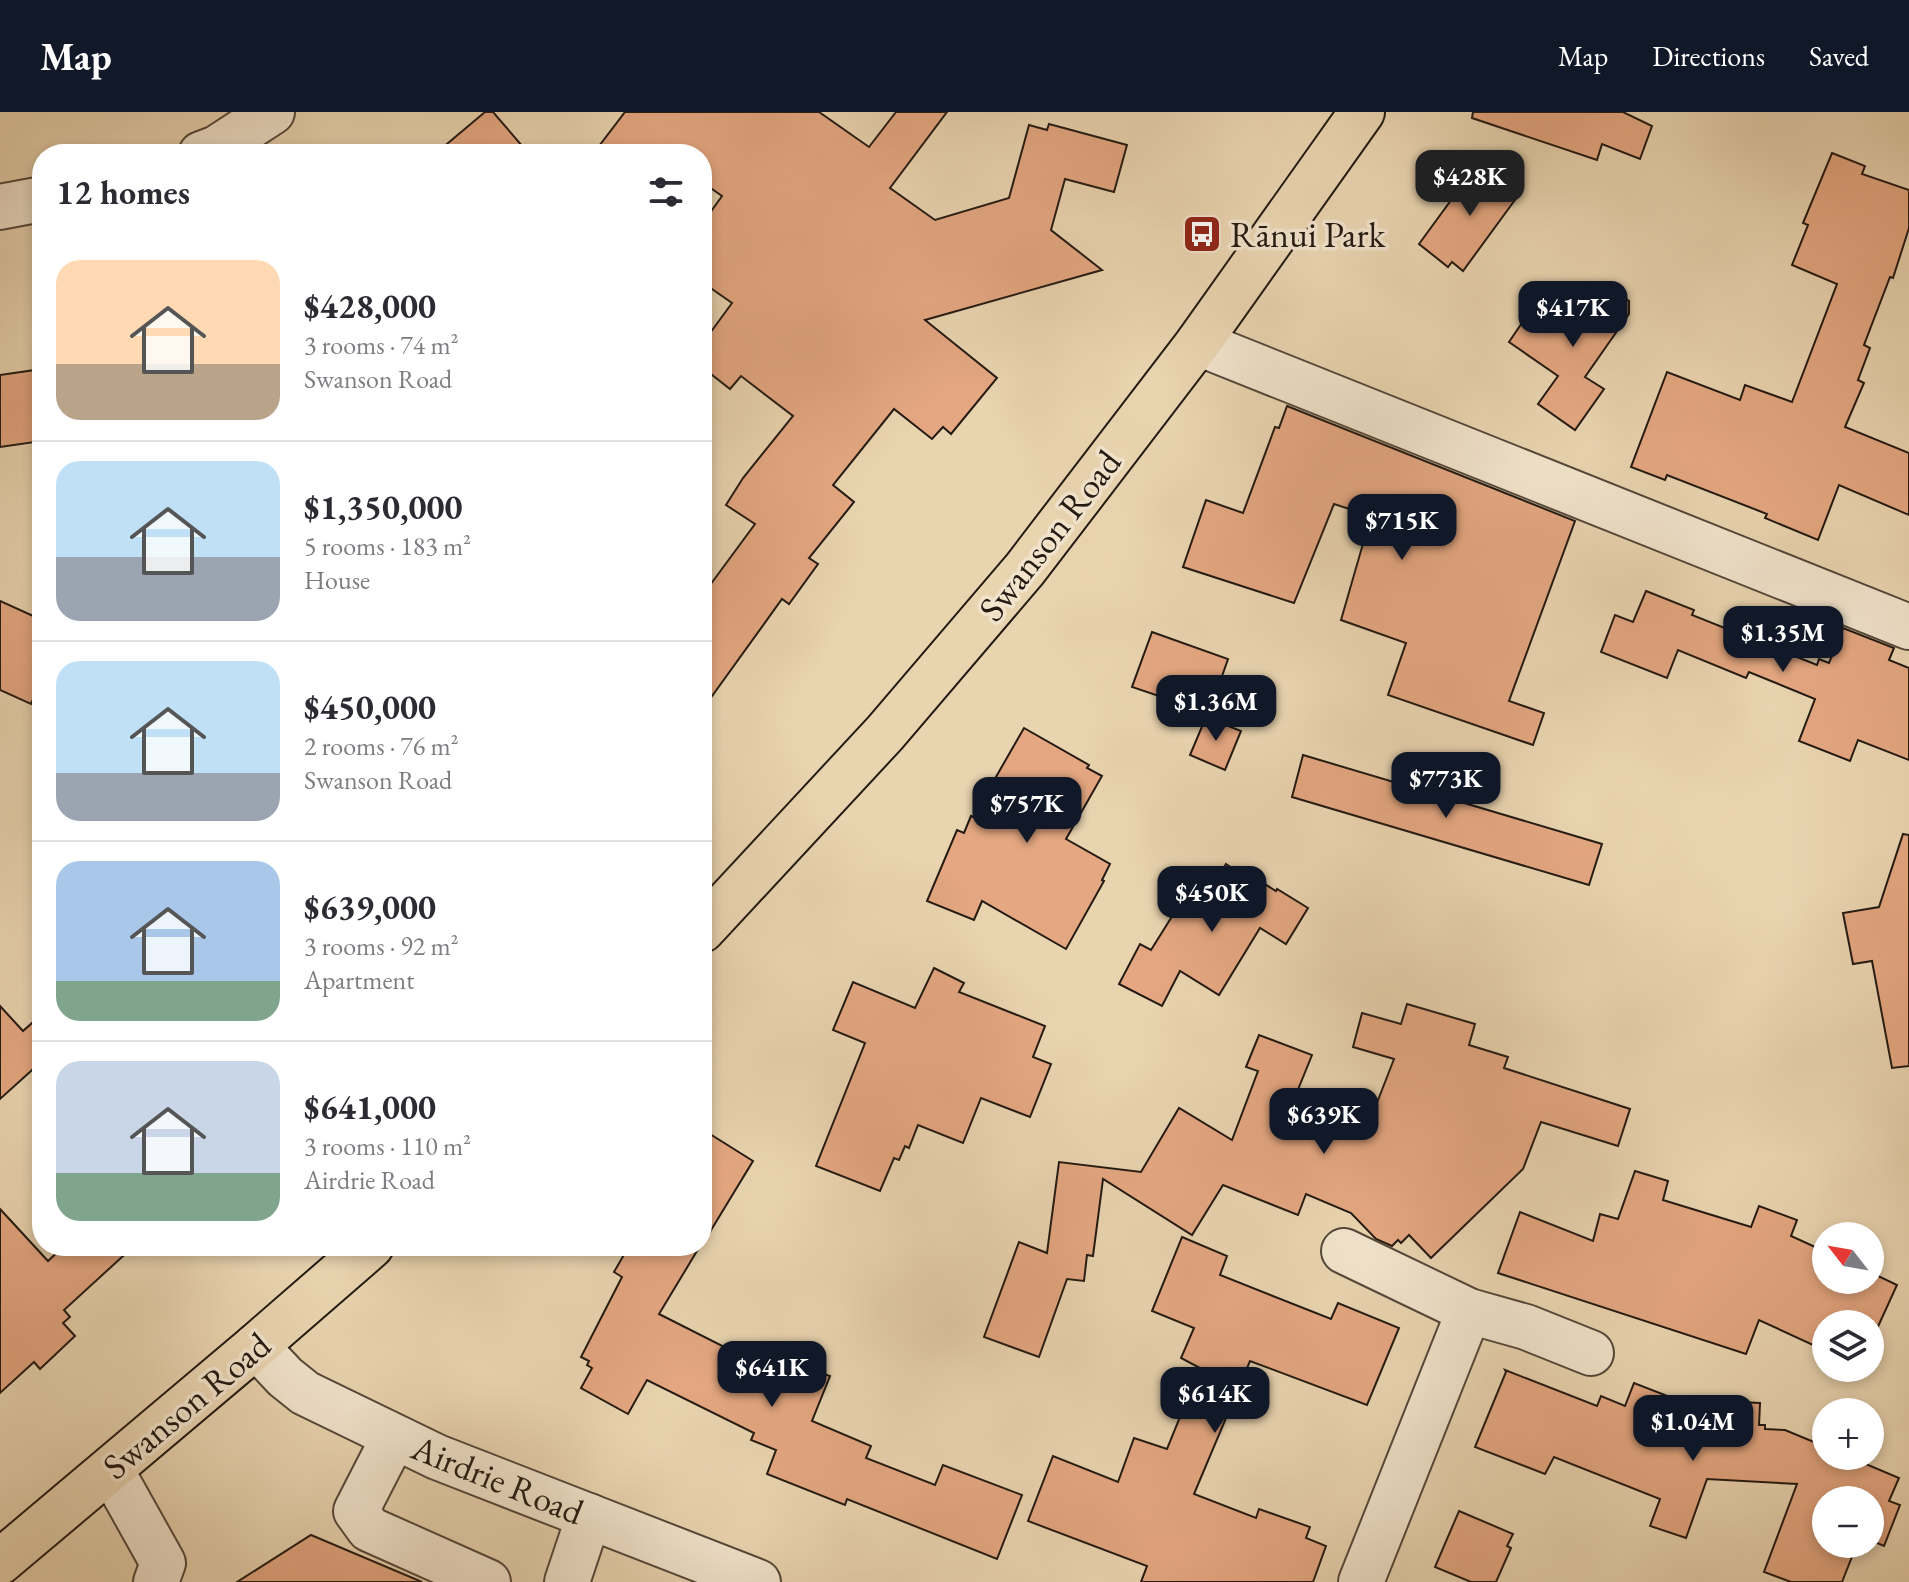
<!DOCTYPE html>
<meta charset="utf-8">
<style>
:root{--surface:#fff;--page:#f2f2f3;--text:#2b2b33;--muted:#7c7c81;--line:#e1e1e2;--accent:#111827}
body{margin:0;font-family:"EB Garamond",serif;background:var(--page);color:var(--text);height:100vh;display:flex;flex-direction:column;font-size:30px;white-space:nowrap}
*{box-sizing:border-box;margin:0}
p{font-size:26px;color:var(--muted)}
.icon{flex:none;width:44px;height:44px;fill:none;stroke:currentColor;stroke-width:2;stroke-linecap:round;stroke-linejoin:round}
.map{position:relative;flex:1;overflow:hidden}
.drawer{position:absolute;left:32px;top:32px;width:680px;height:1112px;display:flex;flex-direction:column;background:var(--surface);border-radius:32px;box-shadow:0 4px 12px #0003}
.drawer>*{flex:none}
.needle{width:52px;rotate:301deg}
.tools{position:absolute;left:1812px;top:1110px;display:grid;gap:16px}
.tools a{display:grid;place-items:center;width:72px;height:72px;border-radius:50%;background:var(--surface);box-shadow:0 4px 12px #0003;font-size:40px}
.price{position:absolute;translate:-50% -68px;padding:0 18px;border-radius:16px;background:var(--accent);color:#fff;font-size:26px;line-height:52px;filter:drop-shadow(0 2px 4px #0008)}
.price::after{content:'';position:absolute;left:50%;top:48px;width:24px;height:18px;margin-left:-12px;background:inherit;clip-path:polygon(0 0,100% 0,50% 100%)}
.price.active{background:#222;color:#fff}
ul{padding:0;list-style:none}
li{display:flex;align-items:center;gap:24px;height:200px;padding:0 24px}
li+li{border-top:2px solid var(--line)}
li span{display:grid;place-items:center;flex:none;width:224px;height:160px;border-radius:24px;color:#555}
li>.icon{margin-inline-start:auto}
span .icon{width:96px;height:96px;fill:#fffc;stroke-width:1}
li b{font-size:34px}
h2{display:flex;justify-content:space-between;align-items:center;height:96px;padding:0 24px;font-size:34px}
header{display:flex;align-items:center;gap:48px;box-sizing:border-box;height:112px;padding:0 40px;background:var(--accent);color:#fff}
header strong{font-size:38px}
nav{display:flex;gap:44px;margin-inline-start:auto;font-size:28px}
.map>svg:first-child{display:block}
.building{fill:#e4a781;stroke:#231a12;stroke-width:2}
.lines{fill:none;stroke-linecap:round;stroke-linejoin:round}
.minor-casing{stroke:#54483a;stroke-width:48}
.major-casing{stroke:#231a12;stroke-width:48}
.minor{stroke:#f1e3cc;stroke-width:44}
.major{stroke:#e9d4b0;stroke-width:44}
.labels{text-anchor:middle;stroke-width:7;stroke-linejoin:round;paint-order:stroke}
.poi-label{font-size:36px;fill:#231a12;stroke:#f1e3cc;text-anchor:start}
.street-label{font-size:36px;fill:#231a12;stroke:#f1e3cc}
</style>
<header>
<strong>Map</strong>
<nav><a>Map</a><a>Directions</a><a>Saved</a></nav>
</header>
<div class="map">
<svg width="1909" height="1470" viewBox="0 0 1909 1470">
<rect width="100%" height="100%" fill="#e9d4b0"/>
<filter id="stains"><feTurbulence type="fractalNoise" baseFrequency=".0025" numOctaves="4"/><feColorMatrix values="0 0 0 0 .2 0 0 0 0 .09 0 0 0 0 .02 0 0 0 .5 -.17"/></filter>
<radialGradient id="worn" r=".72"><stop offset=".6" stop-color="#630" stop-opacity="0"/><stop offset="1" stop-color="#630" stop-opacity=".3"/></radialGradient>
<g class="building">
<polygon points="485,0 493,0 529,42 435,42"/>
<polygon points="625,0 819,0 869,35 896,0 947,0 890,76 935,108 1009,86 1029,13 1047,18 1049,12 1127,33 1114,80 1065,67 1051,118 1102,158 925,208 997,266 951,322 943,315 932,327 894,297 833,373 854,390 809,446 818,452 789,492 782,487 702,598 702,484 755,412 726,393 743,366 793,304 741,264 730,277 702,255 702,232 732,191 702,170 702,112 722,84 702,70 702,42 593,42"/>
<polygon points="1473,0 1623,0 1652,14 1640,47 1602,32 1597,48 1472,6"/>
<polygon points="1832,41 1865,54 1862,62 1909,78 1909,116 1893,166 1890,165 1864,233 1870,236 1858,268 1864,271 1845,315 1909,341 1909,403 1839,373 1818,428 1765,406 1767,402 1667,363 1665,368 1631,355 1667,260 1740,288 1745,273 1792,290 1837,172 1792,153 1808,113 1803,111"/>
<polygon points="1479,50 1520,81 1463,159 1452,150 1448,155 1419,132"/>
<polygon points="1584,174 1599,185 1608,174 1629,189 1629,202 1585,265 1604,277 1575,318 1538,292 1558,264 1509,230 1528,202 1543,212 1556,193 1566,200"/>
<polygon points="42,257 42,329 0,335 0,263"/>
<polygon points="1287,294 1575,409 1509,589 1544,601 1533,633 1388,583 1406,531 1341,508 1371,404 1334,392 1294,491 1183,455 1206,388 1243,401 1275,315 1279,316"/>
<polygon points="1646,479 1694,498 1692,503 1817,553 1819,547 1829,551 1843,516 1894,536 1889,548 1909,556 1909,648 1858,628 1850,649 1799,629 1815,587 1749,560 1746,566 1678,538 1667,566 1601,540 1615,503 1633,510"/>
<polygon points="0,489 42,508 42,567 31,592 0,578"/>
<polygon points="1152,520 1228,547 1209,601 1132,575"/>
<polygon points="1206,605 1241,619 1225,658 1190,643"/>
<polygon points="1024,616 1089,653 1087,656 1102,664 1066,727 1110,752 1102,768 1104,769 1066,837 982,789 974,808 927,789 957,718 964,721 971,704 973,705"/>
<polygon points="1303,643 1602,732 1589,773 1292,685"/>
<polygon points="1903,722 1909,723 1909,954 1892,956 1872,849 1853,852 1843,801 1879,795"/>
<polygon points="1226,752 1235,758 1237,755 1276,779 1277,777 1308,796 1286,832 1260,816 1219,883 1180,859 1162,894 1119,872 1140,832 1151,838 1198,763 1213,773"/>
<polygon points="934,856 964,871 959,880 1045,914 1033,945 1051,952 1030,1005 981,986 963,1031 918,1013 909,1036 905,1034 899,1048 894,1046 880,1079 816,1054 865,931 833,918 853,870 915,896"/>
<polygon points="1407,892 1475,912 1469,933 1508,945 1504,956 1630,997 1618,1034 1541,1010 1523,1057 1431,1146 1409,1123 1401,1131 1398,1128 1392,1134 1376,1127 1351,1101 1306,1082 1298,1103 1223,1073 1192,1123 1103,1067 1093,1144 1087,1143 1084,1169 1067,1167 1039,1245 984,1225 1019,1130 1047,1141 1059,1050 1141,1060 1179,996 1232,1028 1258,959 1246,955 1259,923 1312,943 1293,990 1366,1019 1394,947 1353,935 1362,901 1401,912"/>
<polygon points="0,894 23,919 42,902 42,949 0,987"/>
<polygon points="702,1017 753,1049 702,1133"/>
<polygon points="1635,1059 1668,1069 1663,1088 1751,1115 1759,1094 1797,1108 1791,1124 1826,1140 1826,1168 1870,1168 1870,1160 1897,1173 1870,1232 1870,1212 1826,1212 1826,1239 1759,1208 1746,1242 1498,1161 1520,1100 1593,1129 1600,1102 1618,1107"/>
<polygon points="0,1097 48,1149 64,1134 134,1134 64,1198 70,1205 63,1211 75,1224 40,1257 34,1250 0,1281"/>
<polygon points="1182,1125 1227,1144 1220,1163 1331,1207 1338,1191 1399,1216 1367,1293 1250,1249 1194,1382 1256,1406 1259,1397 1310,1415 1306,1426 1326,1434 1313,1470 1141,1470 1147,1454 1028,1409 1053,1344 1118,1370 1134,1326 1167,1337 1200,1256 1181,1246 1194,1216 1152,1199"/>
<polygon points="629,1134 700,1134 659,1202 738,1242 744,1232 830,1264 812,1309 871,1334 866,1346 935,1373 943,1353 1022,1383 997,1447 847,1387 845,1393 767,1362 776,1338 751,1328 754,1321 647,1268 628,1302 581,1276 592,1256 587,1253 589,1249 581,1245 622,1165 614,1160"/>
<polygon points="1505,1258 1597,1294 1601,1284 1625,1294 1634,1271 1675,1287 1760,1291 1759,1313 1765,1313 1765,1317 1785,1318 1826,1335 1826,1344 1847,1344 1899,1366 1889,1389 1900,1393 1884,1434 1870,1428 1870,1388 1826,1388 1826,1432 1857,1432 1842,1470 1791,1470 1764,1460 1797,1372 1707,1367 1686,1426 1650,1414 1660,1387 1554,1345 1545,1362 1475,1335 1506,1260"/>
<polygon points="1459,1399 1513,1422 1507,1434 1511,1436 1496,1470 1471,1470 1435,1455"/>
<polygon points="311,1423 422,1470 237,1470"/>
</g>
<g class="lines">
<g class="minor-casing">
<g id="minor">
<polyline points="201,42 217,36 272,0"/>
<polyline points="0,95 42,87"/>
<polyline points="1198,231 1909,515"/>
<polyline points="1344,1139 1469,1199 1526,1215 1591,1241"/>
<polyline points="256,1234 285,1265 305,1281 437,1345 758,1470"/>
<polyline points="394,1325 356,1399 369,1417 488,1470"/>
<polyline points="111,1358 163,1451 156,1470"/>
<polyline points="567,1470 589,1404"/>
<polyline points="1361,1470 1469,1199"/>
</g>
</g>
<g class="major-casing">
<g id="major">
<polyline points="702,818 885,621 1025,457 1198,231 1362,0"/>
<polyline points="0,1450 256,1234 371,1134"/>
</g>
</g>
<use href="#minor" class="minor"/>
<use href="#major" class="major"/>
</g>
<defs>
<g id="bus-square" transform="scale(2)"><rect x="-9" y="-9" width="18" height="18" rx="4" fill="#8f2418" stroke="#f1e3cc"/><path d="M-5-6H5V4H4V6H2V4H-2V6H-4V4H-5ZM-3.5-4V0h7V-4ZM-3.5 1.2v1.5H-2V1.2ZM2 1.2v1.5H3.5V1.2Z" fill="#fff"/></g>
</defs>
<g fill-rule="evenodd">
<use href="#bus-square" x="1202" y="122"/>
</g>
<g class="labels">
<g class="poi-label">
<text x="1230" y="135">Rānui Park</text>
</g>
<g class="street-label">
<text transform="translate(1049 423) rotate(-52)" y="13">Swanson Road</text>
<text transform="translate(186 1293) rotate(-40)" y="13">Swanson Road</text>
<text transform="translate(498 1367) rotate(22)" y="13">Airdrie Road</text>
</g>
</g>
<rect width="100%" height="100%" filter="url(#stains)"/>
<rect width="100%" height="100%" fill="url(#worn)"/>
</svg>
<div class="tools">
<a><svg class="needle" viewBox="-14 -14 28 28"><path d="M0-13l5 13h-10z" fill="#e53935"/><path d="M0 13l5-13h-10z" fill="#7c7c81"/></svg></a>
<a><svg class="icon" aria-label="layers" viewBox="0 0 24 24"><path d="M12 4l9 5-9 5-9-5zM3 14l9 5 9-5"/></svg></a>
<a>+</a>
<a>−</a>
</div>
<b class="price active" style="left:1470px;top:106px">$428K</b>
<b class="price" style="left:1573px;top:237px">$417K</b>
<b class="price" style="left:1402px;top:450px">$715K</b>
<b class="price" style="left:1783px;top:562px">$1.35M</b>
<b class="price" style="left:1216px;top:631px">$1.36M</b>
<b class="price" style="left:1446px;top:708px">$773K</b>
<b class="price" style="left:1027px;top:733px">$757K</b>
<b class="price" style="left:1212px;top:822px">$450K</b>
<b class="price" style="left:1324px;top:1044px">$639K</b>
<b class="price" style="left:772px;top:1297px">$641K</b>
<b class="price" style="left:1215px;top:1323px">$614K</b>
<b class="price" style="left:1693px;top:1351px">$1.04M</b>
<section class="drawer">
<h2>12 homes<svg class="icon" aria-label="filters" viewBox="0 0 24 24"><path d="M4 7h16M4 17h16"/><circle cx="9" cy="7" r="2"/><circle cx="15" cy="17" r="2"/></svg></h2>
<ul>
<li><span style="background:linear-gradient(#ffd9b3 65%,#b9a48a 0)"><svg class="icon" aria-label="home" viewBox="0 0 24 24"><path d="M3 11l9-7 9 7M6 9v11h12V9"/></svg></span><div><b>$428,000</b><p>3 rooms · 74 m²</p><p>Swanson Road</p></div></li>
<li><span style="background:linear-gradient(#bfe0f5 60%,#9aa5b1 0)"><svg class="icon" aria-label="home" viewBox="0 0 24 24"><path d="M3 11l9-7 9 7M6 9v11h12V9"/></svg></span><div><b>$1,350,000</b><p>5 rooms · 183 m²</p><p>House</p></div></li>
<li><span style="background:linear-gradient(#bfe0f5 70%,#9aa5b1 0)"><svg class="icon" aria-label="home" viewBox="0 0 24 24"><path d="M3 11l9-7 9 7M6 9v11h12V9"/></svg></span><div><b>$450,000</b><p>2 rooms · 76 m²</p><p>Swanson Road</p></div></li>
<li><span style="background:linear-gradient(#a9c7e8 75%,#7fa58c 0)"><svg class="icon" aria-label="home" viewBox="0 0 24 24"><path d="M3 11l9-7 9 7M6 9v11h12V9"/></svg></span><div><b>$639,000</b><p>3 rooms · 92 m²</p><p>Apartment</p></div></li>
<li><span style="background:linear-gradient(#c9d6e8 70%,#7fa58c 0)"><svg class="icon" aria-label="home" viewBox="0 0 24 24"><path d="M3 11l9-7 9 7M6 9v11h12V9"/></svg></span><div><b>$641,000</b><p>3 rooms · 110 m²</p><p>Airdrie Road</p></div></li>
</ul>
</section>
</div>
